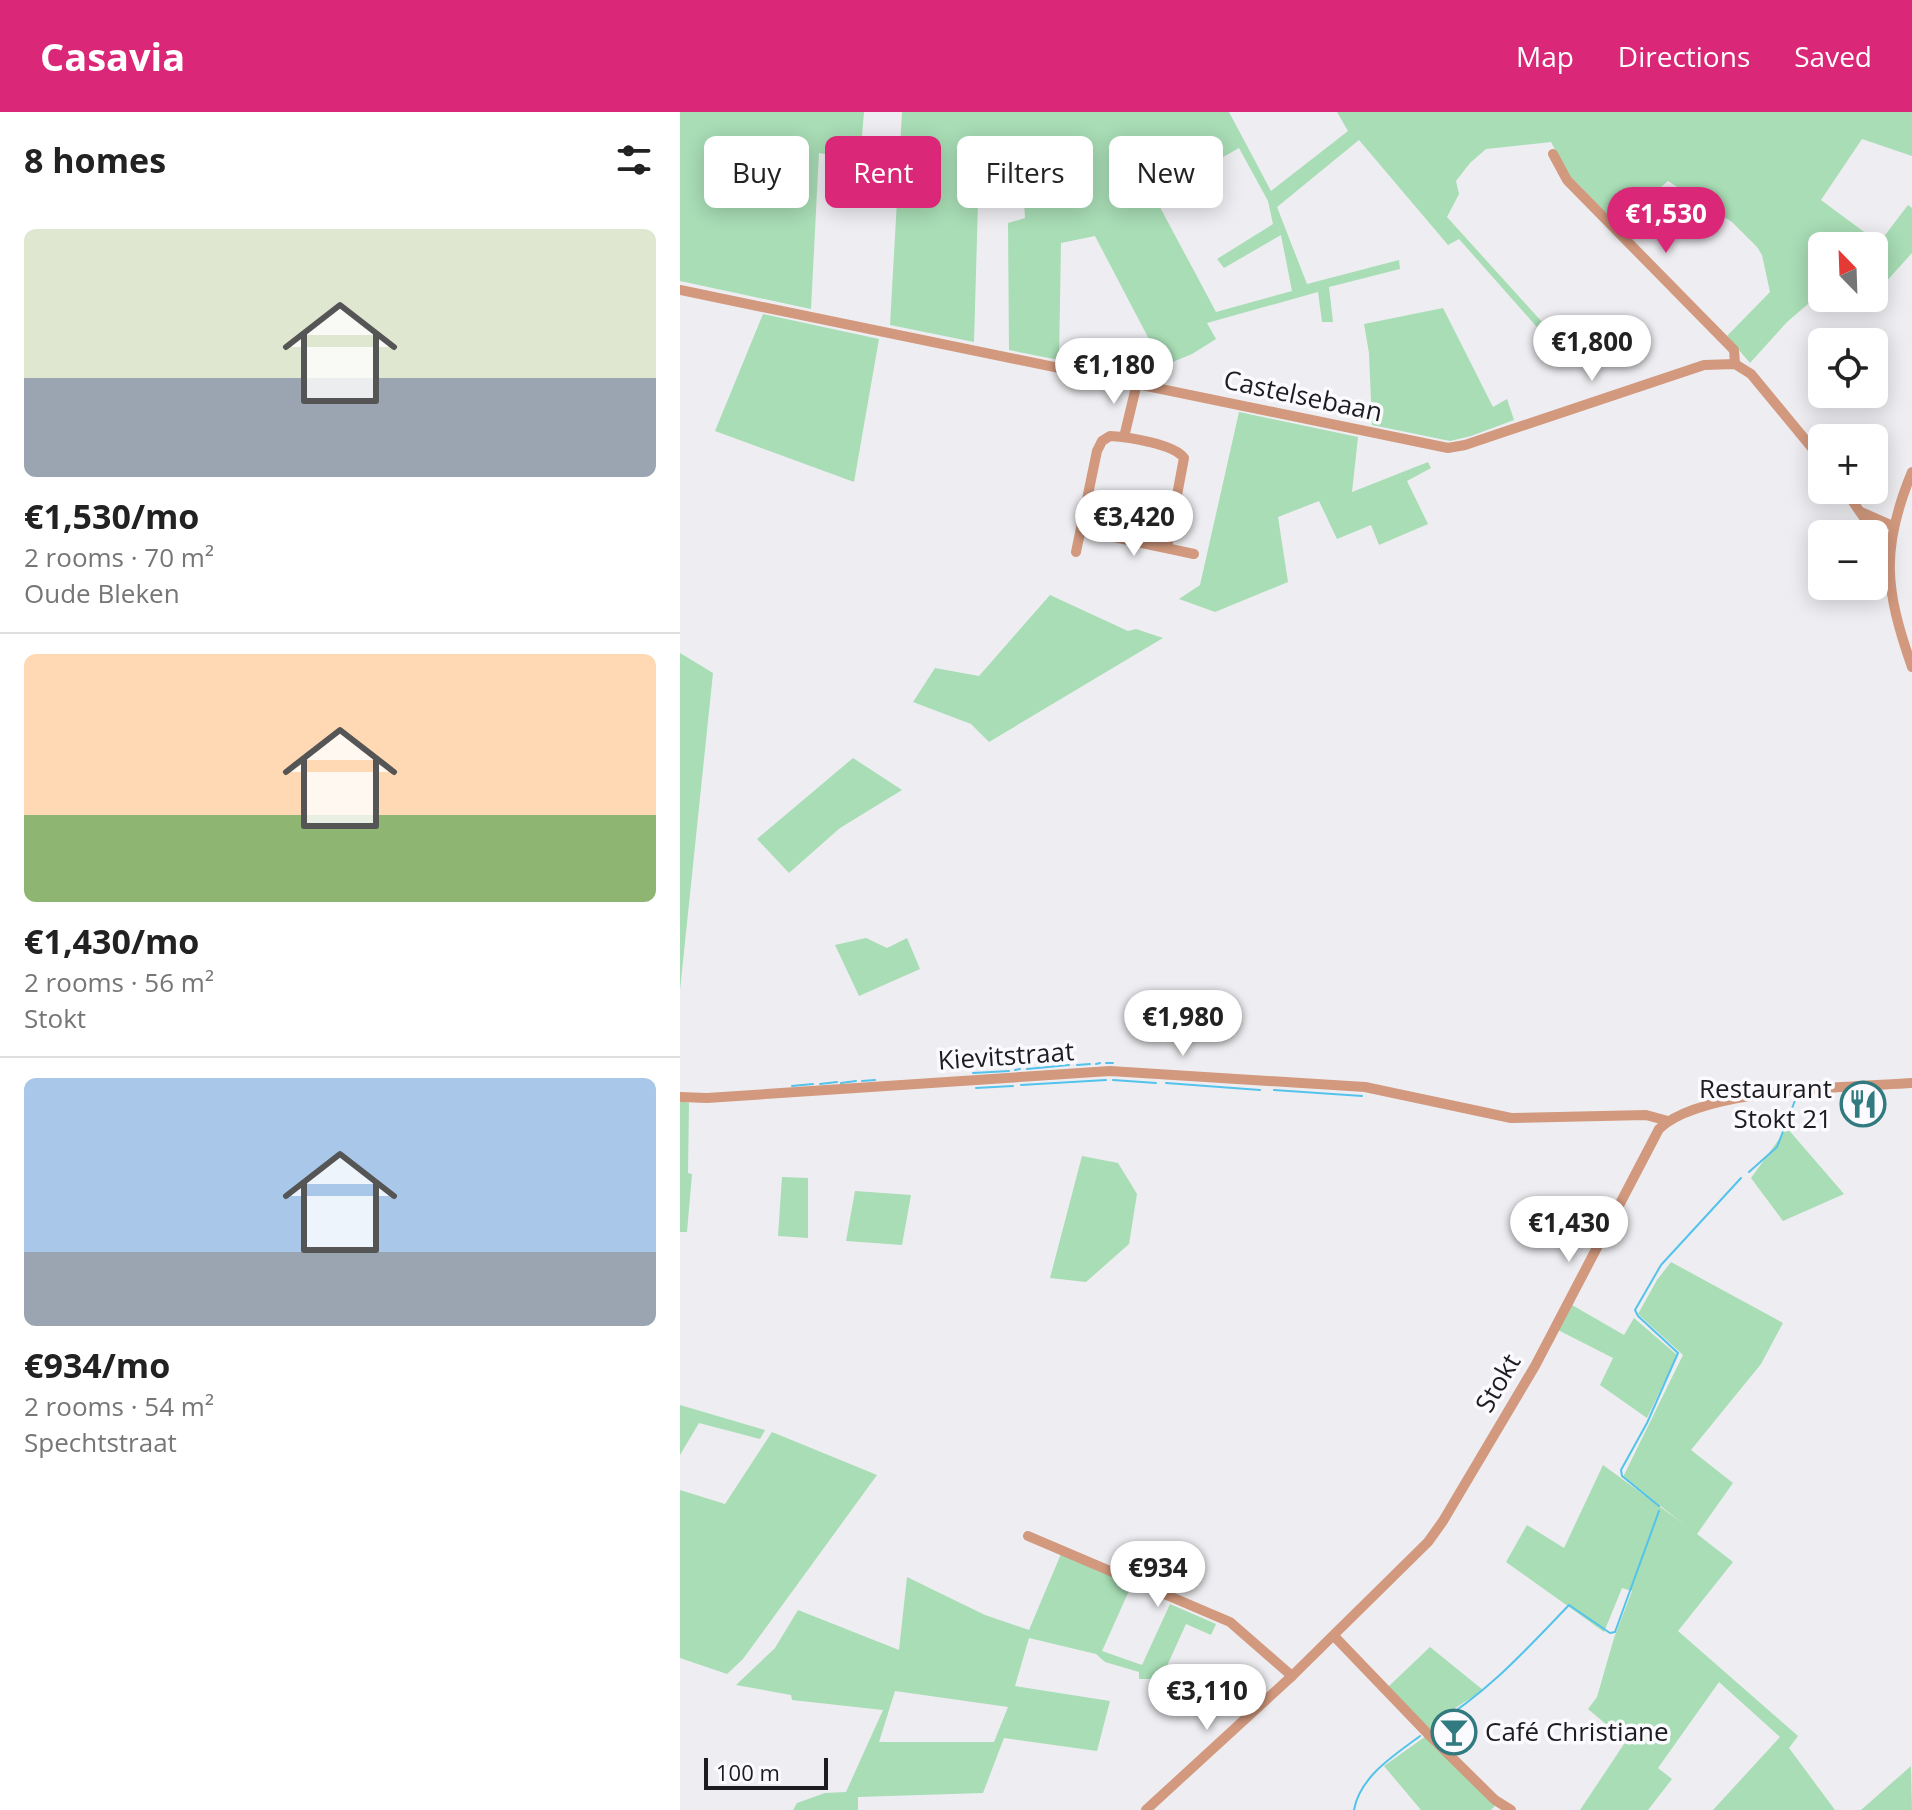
<!DOCTYPE html>
<meta charset="utf-8">
<style>
:root{--surface:#fff;--page:#f6f6f6;--text:#222;--muted:#767676;--line:#e0e0e0;--accent:#db2777}
body{margin:0;font-family:"Open Sans",sans-serif;background:var(--page);color:var(--text);height:100vh;display:flex;flex-direction:column;font-size:30px;white-space:nowrap}
*{box-sizing:border-box;margin:0}
p{font-size:26px;color:var(--muted)}
.icon{flex:none;width:44px;height:44px;fill:none;stroke:currentColor;stroke-width:2;stroke-linecap:round;stroke-linejoin:round}
.map{position:relative;flex:1;overflow:hidden}
.sheet{display:flex;flex-direction:column;background:var(--surface);width:680px}
.sheet>*{flex:none}
.hud{position:absolute;left:24px;top:24px;width:760px;height:72px;display:flex;gap:16px}
.needle{width:52px;rotate:337deg}
.fabs{position:absolute;left:1128px;top:120px;display:grid;gap:16px}
.fabs a{display:grid;place-items:center;width:80px;height:80px;border-radius:12px;background:var(--surface);box-shadow:0 4px 20px #0003;font-size:40px}
.scale{position:absolute;left:24px;bottom:20px;width:124px;box-sizing:border-box;padding-left:8px;border:4px solid #1d1d1f;border-top:0;font-size:22px;line-height:28px;white-space:nowrap;color:#1d1d1f;-webkit-text-stroke:6px #fbfbff;paint-order:stroke}
.price{position:absolute;translate:-50% -68px;padding:0 18px;border-radius:28px;background:#fff;color:#222;font-size:26px;line-height:52px;filter:drop-shadow(0 2px 4px #0008)}
.price::after{content:'';position:absolute;left:50%;top:48px;width:24px;height:18px;margin-left:-12px;background:inherit;clip-path:polygon(0 0,100% 0,50% 100%)}
.price.on{background:var(--accent);color:#fff}
ul{padding:0;list-style:none}
li{display:grid;align-content:center;gap:16px;height:424px;padding:0 24px}
li+li{border-top:2px solid var(--line)}
li span{display:grid;place-items:center;height:248px;border-radius:12px;color:#555}
li>.icon{margin-inline-start:auto}
span .icon{width:144px;height:144px;fill:#fffc;stroke-width:1}
li b{font-size:34px}
h2{display:flex;justify-content:space-between;align-items:center;height:96px;padding:0 24px;font-size:34px}
.chip{padding:0 28px;border-radius:12px;background:var(--surface);box-shadow:0 4px 20px #0003;font-size:28px;line-height:72px}
.chip.on{background:var(--accent);color:#fff}
header{display:flex;align-items:center;gap:48px;box-sizing:border-box;height:112px;padding:0 40px;background:var(--accent);color:#fff}
header strong{font-size:38px}
nav{display:flex;gap:44px;margin-inline-start:auto;font-size:28px}
main{display:flex;flex:1;min-height:0}
.map>svg:first-child{display:block}
.green{fill:#a8ddb5;fill-rule:evenodd}
.lines{fill:none;stroke-linecap:round;stroke-linejoin:round}
.stream{stroke:#54c3eb;stroke-width:2}
.minor{stroke:#d2997e;stroke-width:10}
.labels{text-anchor:middle;stroke-width:7;stroke-linejoin:round;paint-order:stroke}
.street-label{font-size:26px;fill:#1d1d1f;stroke:#fbfbff}
.poi-label{font-size:26px;fill:#1d1d1f;stroke:#fbfbff;text-anchor:end}
</style>
<header>
<strong>Casavia</strong>
<nav><a>Map</a><a>Directions</a><a>Saved</a></nav>
</header>
<main>
<section class="sheet">
<h2>8 homes<svg class="icon" aria-label="filters" viewBox="0 0 24 24"><path d="M4 7h16M4 17h16"/><circle cx="9" cy="7" r="2"/><circle cx="15" cy="17" r="2"/></svg></h2>
<ul>
<li><span style="background:linear-gradient(#dfe7d0 60%,#9aa5b1 0)"><svg class="icon" aria-label="home" viewBox="0 0 24 24"><path d="M3 11l9-7 9 7M6 9v11h12V9"/></svg></span><div><b>€1,530/mo</b><p>2 rooms · 70 m²</p><p>Oude Bleken</p></div></li>
<li><span style="background:linear-gradient(#ffd9b3 65%,#8fb573 0)"><svg class="icon" aria-label="home" viewBox="0 0 24 24"><path d="M3 11l9-7 9 7M6 9v11h12V9"/></svg></span><div><b>€1,430/mo</b><p>2 rooms · 56 m²</p><p>Stokt</p></div></li>
<li><span style="background:linear-gradient(#a9c7e8 70%,#9aa5b1 0)"><svg class="icon" aria-label="home" viewBox="0 0 24 24"><path d="M3 11l9-7 9 7M6 9v11h12V9"/></svg></span><div><b>€934/mo</b><p>2 rooms · 54 m²</p><p>Spechtstraat</p></div></li>
</ul>
</section>
<div class="map">
<svg width="1232" height="1698" viewBox="0 0 1232 1698">
<rect width="100%" height="100%" fill="#eeeef2"/>
<g class="green">
<polygon points="0,0 184,0 180,48 139,41 131,197 0,169"/>
<path d="M222 0H549L591 79 668 19 657 0H1232V44L1182 27 1141 88 1199 131 1228 93 1232 96V141L1204 172 1194 161V134H1142V180L1107 210 1070 251 1047 224 1090 180 1082 143 1077 135 1052 110 988 69 937 112 888 62 871 30 806 37 790 51 776 69 779 82 767 105 862 210 871 215 863 222 779 127 768 133 679 28 597 95 627 172 719 148 720 157 649 175 653 210H642L638 180 527 211 536 227 512 242 483 254 415 124 381 131 379 248 329 238 328 111 345 106 342 59 299 56 294 230 210 213ZM559 36 588 89 593 112 537 147 544 156 601 123 612 179 536 200 474 84Z"/>
<polygon points="763,196 813,295 827,287 834,308 791,324 770,329 692,313 689,241 684,212"/>
<polygon points="83,202 199,227 174,370 35,319"/>
<polygon points="559,300 678,325 672,380 748,350 751,356 727,369 748,412 699,433 691,413 657,427 639,389 598,405 608,470 535,500 499,487 520,473"/>
<polygon points="370,483 448,519 456,517 483,526 309,630 291,612 233,590 255,556 299,564"/>
<polygon points="0,541 33,561 0,878"/>
<polygon points="173,646 222,678 160,716 109,761 77,727"/>
<polygon points="186,826 207,836 227,826 240,857 179,884 155,833"/>
<polygon points="0,988 9,991 8,1061 12,1062 7,1120 0,1120"/>
<polygon points="1107,1016 1164,1082 1103,1109 1071,1066"/>
<polygon points="402,1044 438,1051 457,1082 449,1132 406,1170 370,1166"/>
<polygon points="102,1065 128,1066 128,1126 98,1124"/>
<polygon points="175,1079 231,1083 222,1133 166,1129"/>
<polygon points="991,1150 1103,1211 1081,1252 1011,1338 1053,1371 1017,1422 1053,1450 998,1519 1118,1624 1109,1636 1155,1698 1033,1698 1100,1625 1039,1570 978,1656 992,1667 968,1698 900,1698 946,1629 908,1597 917,1585 934,1526 952,1479 942,1476 924,1520 826,1450 847,1413 884,1436 923,1353 1005,1413 943,1365 1003,1243 958,1202 977,1168"/>
<polygon points="892,1193 944,1223 954,1206 997,1243 967,1306 920,1273 933,1246 878,1218"/>
<polygon points="0,1293 85,1318 80,1327 19,1311 0,1343"/>
<polygon points="92,1320 197,1363 63,1547 47,1562 0,1546 0,1378 45,1392"/>
<path d="M381 1442 452 1472 422 1539 462 1553 490 1492 536 1512 531 1523 506 1512 481 1567H459V1560L425 1550 416 1542 349 1526 335 1574 430 1589 417 1639 324 1626 303 1681 178 1685V1698H113L117 1691 145 1681 166 1680 203 1598 112 1588 111 1583 56 1573 95 1536 118 1498 219 1538 227 1465 305 1503 349 1518ZM215 1579 328 1595 314 1630H199Z"/>
<polygon points="750,1535 803,1578 766,1602 767,1606 751,1618 708,1575"/>
<polygon points="746,1624 815,1694 811,1698 741,1698 704,1654"/>
<polygon points="1231,1654 1232,1698 1181,1698"/>
</g>
<g class="lines">
<g class="stream">
<polyline points="426,951 433,951"/>
<polyline points="416,952 420,951"/>
<polyline points="397,953 410,952"/>
<polyline points="347,957 389,953"/>
<polyline points="335,958 340,957"/>
<polyline points="293,961 329,959"/>
<polyline points="433,968 476,971"/>
<polyline points="182,969 195,968"/>
<polyline points="161,971 176,969"/>
<polyline points="486,971 580,978"/>
<polyline points="140,972 157,970"/>
<polyline points="341,973 426,968"/>
<polyline points="112,974 133,972"/>
<polyline points="296,976 333,974"/>
<polyline points="594,978 682,984"/>
<polyline points="1069,1060 1097,1035 1116,986"/>
<polyline points="979,1394 942,1364 941,1358 967,1311 998,1241 958,1204 955,1198 981,1153 1061,1066"/>
<path d="M752 1615C810 1578 842 1542 889 1493L930 1521 935 1520 979 1399"/>
<path d="M674 1698C680 1664 715 1643 740 1624"/>
</g>
<g class="minor">
<polyline points="873,42 887,68 1054,238 1055,252"/>
<polyline points="0,178 768,336 785,333 1024,253 1055,252 1071,262 1142,348"/>
<polyline points="444,325 457,271"/>
<path d="M1232 360C1200 437 1205 478 1232 555"/>
<path d="M1165 378C1180 398 1187 417 1211 429"/>
<polyline points="1181,400 1213,414"/>
<polyline points="401,418 514,442"/>
<path d="M396 440 417 339 422 329 430 324C448 325 494 332 504 346L487 436"/>
<polyline points="0,985 27,986 430,959 685,975 831,1006 966,1003 988,1009"/>
<polyline points="348,1424 550,1510 612,1564"/>
<polyline points="654,1524 751,1625 815,1688 831,1698"/>
<path d="M466 1698 612 1564 748 1430 763 1409 855 1254 979 1017C1021 976 1172 975 1232 971"/>
</g>
</g>
<defs>
<g id="restaurant-ring" transform="scale(2.3)"><circle r="9.5" fill="#fbfbff" stroke="#317a7f" stroke-width="1.5"/><path d="M-5-6h1v4h1v-4h1v4h1v-4h1v5L-1.5 .5V6h-2V.5L-5-1ZM5-6V6H3V1.5H1.5Q1.5-4 5-6Z" fill="#317a7f"/></g>
<g id="bar-ring" transform="scale(2.3)"><circle r="9.5" fill="#fbfbff" stroke="#317a7f" stroke-width="1.5"/><path d="M-6-5H6L.8 .8V4.5H3.5V6h-7V4.5H-.8V.8Z" fill="#317a7f"/></g>
</defs>
<g fill-rule="evenodd">
<use href="#restaurant-ring" x="1183" y="992"/>
<use href="#bar-ring" x="774" y="1620"/>
</g>
<g class="labels">
<g class="street-label">
<text transform="translate(623 284) rotate(12)" y="9">Castelsebaan</text>
<text transform="translate(326 944) rotate(-4)" y="9">Kievitstraat</text>
<text transform="translate(818 1271) rotate(-60)" y="9">Stokt</text>
</g>
<g class="poi-label">
<text x="1152" y="986">Restaurant<tspan x="1152" dy="30">Stokt 21</tspan></text>
<text x="805" y="1629" text-anchor="start">Café Christiane</text>
</g>
</g>
</svg>
<div class="fabs">
<a><svg class="needle" viewBox="-14 -14 28 28"><path d="M0-13l5 13h-10z" fill="#e53935"/><path d="M0 13l5-13h-10z" fill="#767676"/></svg></a>
<a><svg class="icon" aria-label="locate" viewBox="0 0 24 24"><circle cx="12" cy="12" r="6"/><path d="M12 2v4M12 18v4M2 12h4M18 12h4"/></svg></a>
<a>+</a>
<a>−</a>
</div>
<div class="scale">100 m</div>
<b class="price on" style="left:986px;top:143px">€1,530</b>
<b class="price" style="left:912px;top:271px">€1,800</b>
<b class="price" style="left:434px;top:294px">€1,180</b>
<b class="price" style="left:454px;top:446px">€3,420</b>
<b class="price" style="left:503px;top:946px">€1,980</b>
<b class="price" style="left:889px;top:1152px">€1,430</b>
<b class="price" style="left:478px;top:1497px">€934</b>
<b class="price" style="left:527px;top:1620px">€3,110</b>
<div class="hud">
<a class="chip">Buy</a>
<a class="chip on">Rent</a>
<a class="chip">Filters</a>
<a class="chip">New</a>
</div>
</div>
</main>
